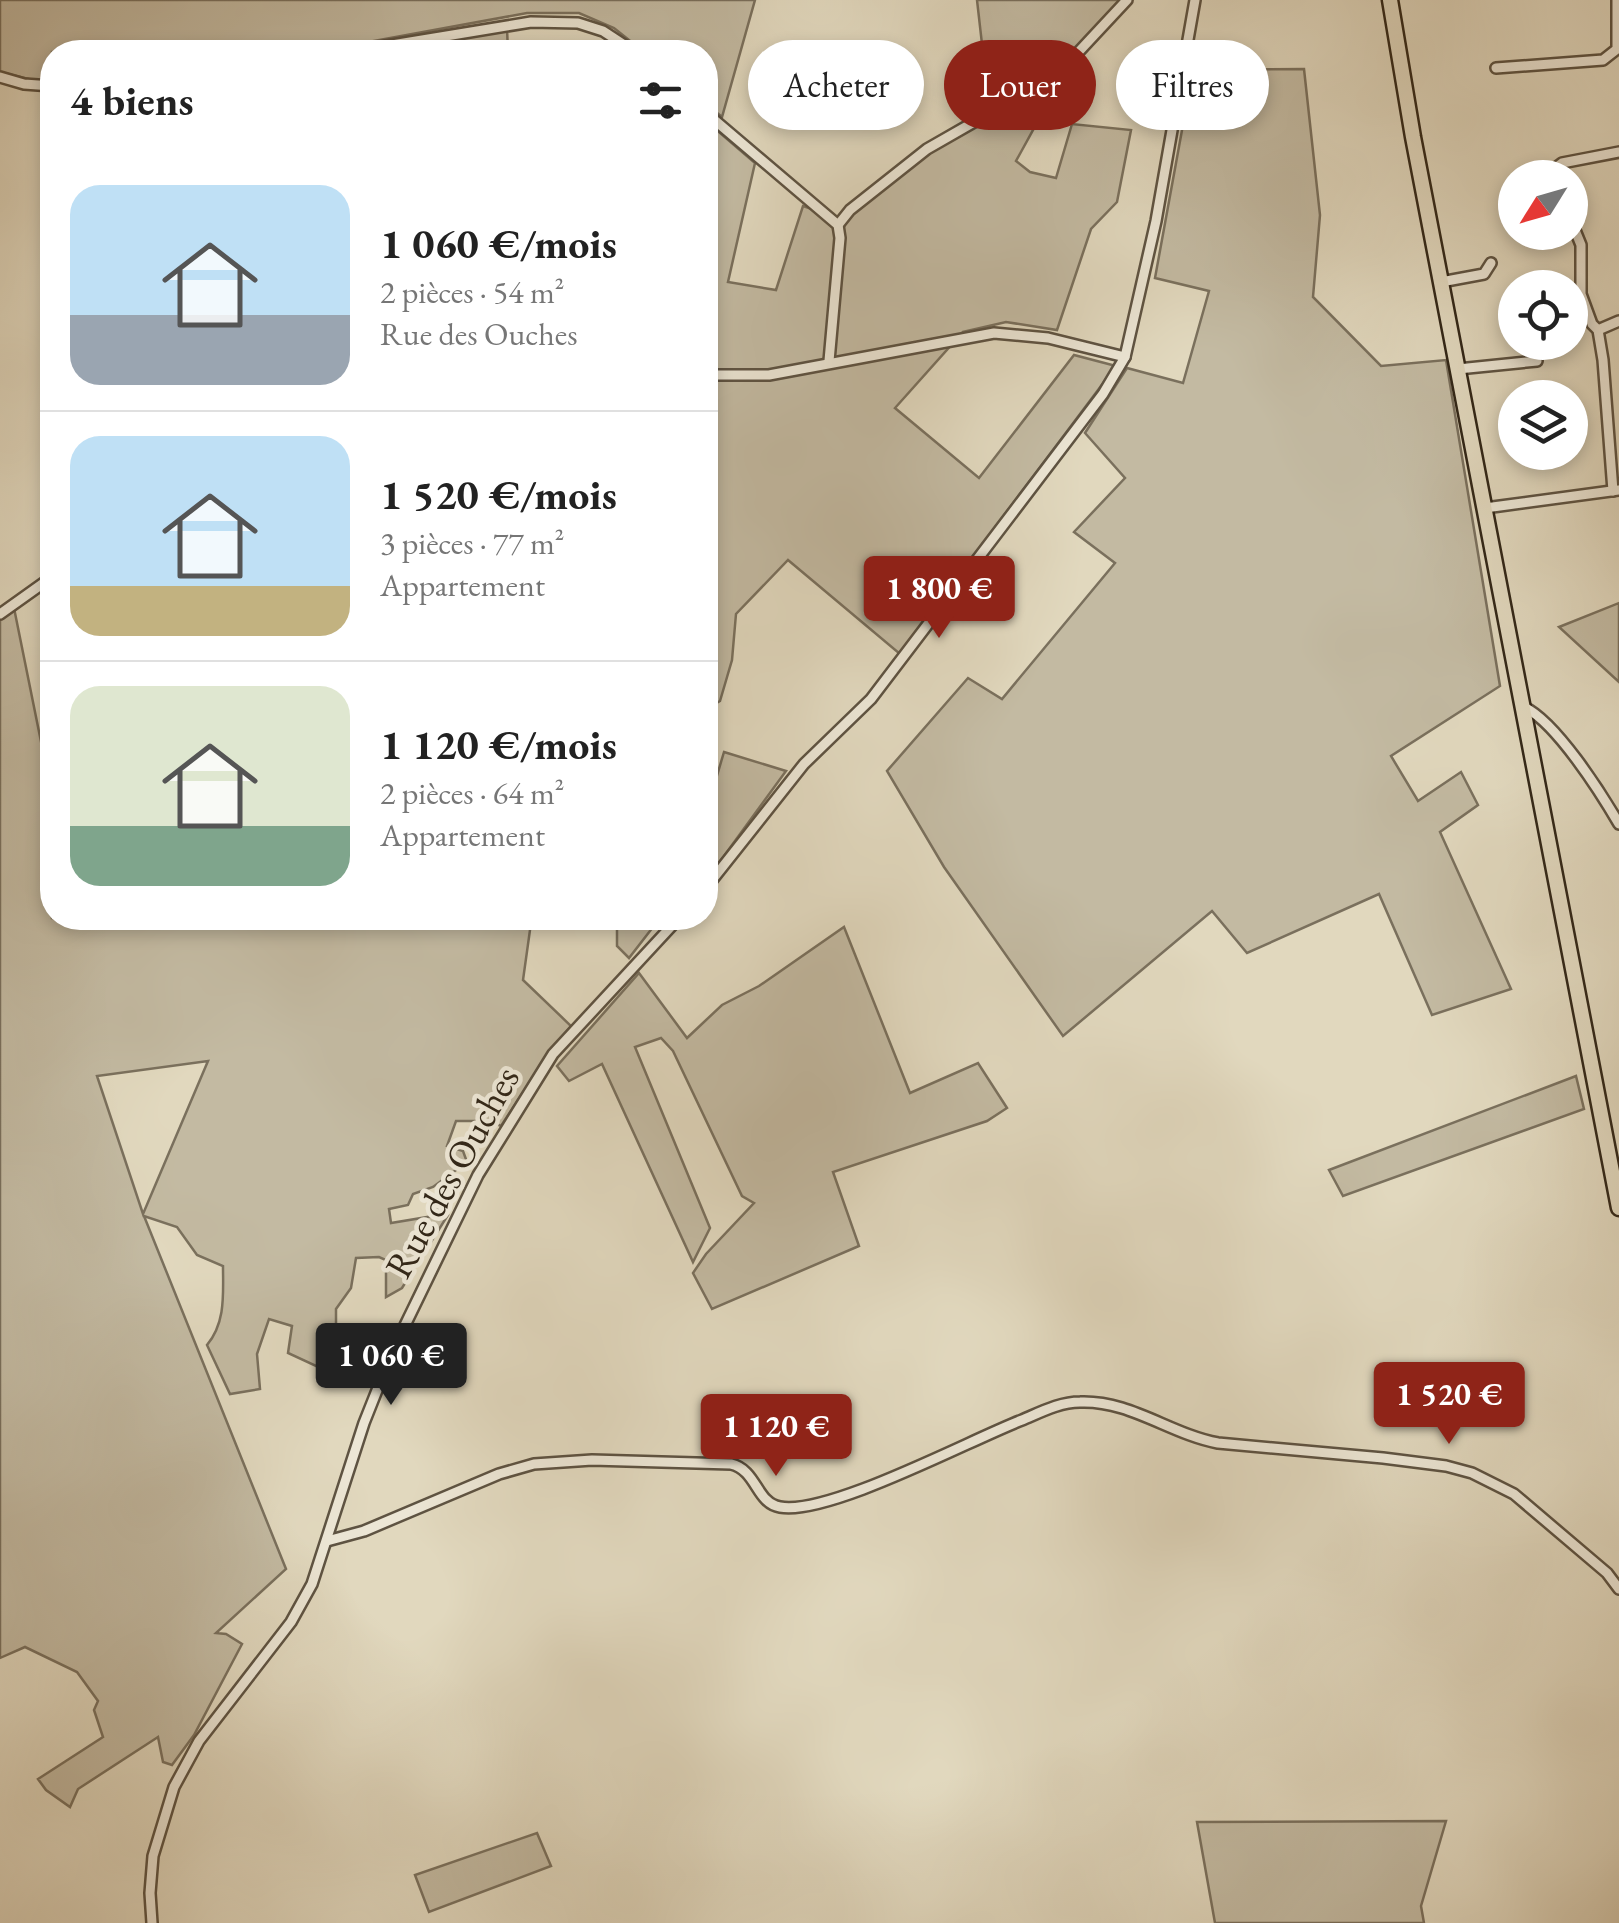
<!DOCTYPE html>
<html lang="fr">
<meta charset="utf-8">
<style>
:root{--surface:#fff;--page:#f2f2f2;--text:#222;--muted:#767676;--line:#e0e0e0;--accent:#8f2418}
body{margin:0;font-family:"EB Garamond",serif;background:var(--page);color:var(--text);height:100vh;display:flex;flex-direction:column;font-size:38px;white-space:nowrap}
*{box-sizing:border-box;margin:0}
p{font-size:32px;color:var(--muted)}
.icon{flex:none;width:55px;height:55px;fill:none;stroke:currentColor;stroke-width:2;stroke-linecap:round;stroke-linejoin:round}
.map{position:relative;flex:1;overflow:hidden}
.sheet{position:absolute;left:40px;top:40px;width:678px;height:890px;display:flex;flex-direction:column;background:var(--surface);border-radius:40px;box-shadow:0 5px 15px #0003}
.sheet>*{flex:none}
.banner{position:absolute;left:748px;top:40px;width:720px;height:90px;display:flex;gap:20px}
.needle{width:65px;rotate:233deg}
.buttons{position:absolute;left:1498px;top:160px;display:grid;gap:20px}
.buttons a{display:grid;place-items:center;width:90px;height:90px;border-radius:50%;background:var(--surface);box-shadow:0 5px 15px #0003;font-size:50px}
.price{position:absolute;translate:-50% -85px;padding:0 22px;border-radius:10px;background:var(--accent);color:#fff;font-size:32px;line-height:65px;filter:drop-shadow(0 2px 5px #0008)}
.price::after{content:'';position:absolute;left:50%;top:60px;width:30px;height:22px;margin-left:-15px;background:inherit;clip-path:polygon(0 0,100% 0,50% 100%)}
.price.selected{background:#222;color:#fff}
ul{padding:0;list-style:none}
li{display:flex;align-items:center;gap:30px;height:250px;padding:0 30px}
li+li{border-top:2px solid var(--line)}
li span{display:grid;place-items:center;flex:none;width:280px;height:200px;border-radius:30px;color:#555}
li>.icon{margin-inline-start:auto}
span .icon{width:120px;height:120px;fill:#fffc;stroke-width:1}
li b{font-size:42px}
h2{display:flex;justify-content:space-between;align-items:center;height:120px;padding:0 30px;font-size:42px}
.pill{padding:0 35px;border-radius:45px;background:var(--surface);box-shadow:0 5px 15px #0003;font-size:35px;line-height:90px}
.pill.selected{background:var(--accent);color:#fff}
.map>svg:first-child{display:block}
.green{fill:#c3baa2;stroke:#7a705d;stroke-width:2.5;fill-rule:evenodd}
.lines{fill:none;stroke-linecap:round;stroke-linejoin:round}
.minor-casing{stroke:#5e5342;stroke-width:14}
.primary-casing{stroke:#322718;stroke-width:19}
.minor{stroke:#ece6d5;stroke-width:9}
.primary{stroke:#e1d8be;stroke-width:14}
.labels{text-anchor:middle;stroke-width:9;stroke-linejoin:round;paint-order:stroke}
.street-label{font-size:38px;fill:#322718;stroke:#ece6d5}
</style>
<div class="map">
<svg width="1619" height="1923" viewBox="0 0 1619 1923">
<rect width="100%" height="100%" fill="#e1d8be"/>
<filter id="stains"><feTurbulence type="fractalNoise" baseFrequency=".002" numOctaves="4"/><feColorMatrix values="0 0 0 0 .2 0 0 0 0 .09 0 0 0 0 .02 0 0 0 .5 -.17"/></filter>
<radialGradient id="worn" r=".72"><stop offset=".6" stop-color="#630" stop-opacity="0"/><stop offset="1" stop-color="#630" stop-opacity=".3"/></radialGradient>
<g class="green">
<polygon points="0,0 755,0 722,117 705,103 705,52 644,52 614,28 579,13 527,13 314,52 52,52 52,82 45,83 0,72"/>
<polygon points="977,0 1123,0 1068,56 989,106"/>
<polygon points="507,28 508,52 386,52"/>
<polygon points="1304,69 1320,215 1313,297 1381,366 1446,360 1500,686 1391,756 1418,801 1461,772 1478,805 1440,832 1511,989 1432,1015 1379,894 1247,953 1212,911 1063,1036 944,867 887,771 968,678 1002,699 1115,563 1074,532 1125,478 1085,433 1127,368 1183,383 1209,291 1155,278 1193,70"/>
<polygon points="1007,110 1033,130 1016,161 1030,172 1056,178 1072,124 1131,130 1117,202 1091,229 1057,330 1006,322 963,332 895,408 979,478 1074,355 1116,366 900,654 788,560 736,614 732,660 720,701 705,710 705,120 755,163 728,282 776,290 803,206 842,219 923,155"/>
<polygon points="1619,603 1619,682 1559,627"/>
<path d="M14 608 52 796V918H528L530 930 523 980 571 1026 547 1056 501 1126 489 1121H456L447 1146 463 1151 467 1162 433 1187 413 1194 408 1205 389 1209 391 1223 433 1216 439 1207 448 1215 402 1288 386 1297V1260L379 1257 356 1258 351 1288 336 1309V1328L320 1343 321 1360 316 1366 288 1353 292 1326 269 1319 257 1354 260 1389 230 1394 207 1345C226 1322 223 1294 223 1266L197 1255 177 1227 144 1216 286 1569 216 1633 226 1634 242 1644 194 1735 172 1765 163 1762 158 1737 78 1789 70 1807 46 1790 38 1779 103 1737 94 1710 98 1701 77 1672 25 1647 0 1658V620ZM208 1061 143 1214 97 1076Z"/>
<polygon points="724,752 786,771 716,867 705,864 705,816"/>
<polygon points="617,918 660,918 629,958 617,946"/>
<polygon points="844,927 910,1093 978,1063 1007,1108 987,1121 833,1172 859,1246 712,1309 693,1273 706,1254 754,1203 742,1196 673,1051 661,1038 635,1047 710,1228 693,1262 602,1064 569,1081 557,1066 639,973 687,1038 722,1005 759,986"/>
<polygon points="1576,1076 1584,1109 1343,1196 1329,1170"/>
<polygon points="1446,1821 1421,1906 1424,1923 1215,1923 1197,1822"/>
<polygon points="537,1833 551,1866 429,1912 415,1875"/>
</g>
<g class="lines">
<g class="minor-casing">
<g id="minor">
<polyline points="349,52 531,22 578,23 603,31 635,52"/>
<polyline points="1496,68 1603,60 1617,49 1617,0"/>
<polyline points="0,77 24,84 52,86"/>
<polyline points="705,112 838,225 840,238 829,361"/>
<polyline points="1557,178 1558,166 1562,163 1619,152"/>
<polyline points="1570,218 1581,245 1581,294 1592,324 1598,330 1603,360 1613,491"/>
<polyline points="838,225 850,210 927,149 1058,74 1127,0"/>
<polyline points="1441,282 1484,274 1491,263"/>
<polyline points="1598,330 1619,321"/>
<polyline points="1458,369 1537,361"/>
<polyline points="705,375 769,375 994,333 1048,338 1125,357"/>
<polyline points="1485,508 1619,490"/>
<polyline points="0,614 52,577"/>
<path d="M1524 707C1556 722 1601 793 1619 824"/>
<polyline points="705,889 804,764 871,699 1103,394 1125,357 1156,221 1195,0"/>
<path d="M327 1541 364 1531 499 1474 534 1464 592 1460 731 1464C757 1470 756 1503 780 1507 828 1516 970 1440 1022 1420 1041 1412 1060 1402 1080 1402 1130 1400 1170 1434 1218 1443L1383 1458 1446 1466 1472 1473 1514 1494 1607 1573 1619 1589"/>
<polyline points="152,1923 150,1893 153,1856 174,1787 199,1741 291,1622 312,1584 364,1423 393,1350 478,1175 553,1054 679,918"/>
</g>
</g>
<g class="primary-casing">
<polyline id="primary" points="1390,0 1413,137 1619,1208"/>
</g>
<use href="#minor" class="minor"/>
<use href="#primary" class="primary"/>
</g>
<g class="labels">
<g class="street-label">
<text transform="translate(452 1172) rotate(-61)" y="13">Rue des Ouches</text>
</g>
</g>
<rect width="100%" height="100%" filter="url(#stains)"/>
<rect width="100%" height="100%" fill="url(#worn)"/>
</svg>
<div class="buttons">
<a><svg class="needle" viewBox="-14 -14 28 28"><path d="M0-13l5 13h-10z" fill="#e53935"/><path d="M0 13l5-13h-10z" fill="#767676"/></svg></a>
<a><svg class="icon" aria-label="locate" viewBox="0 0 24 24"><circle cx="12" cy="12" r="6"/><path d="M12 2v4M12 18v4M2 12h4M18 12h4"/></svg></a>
<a><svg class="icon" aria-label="layers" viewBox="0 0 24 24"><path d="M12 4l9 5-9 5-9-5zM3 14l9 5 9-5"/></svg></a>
</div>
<b class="price" style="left:939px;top:641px">1 800 €</b>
<b class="price selected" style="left:391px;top:1408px">1 060 €</b>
<b class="price" style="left:1449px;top:1447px">1 520 €</b>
<b class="price" style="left:776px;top:1479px">1 120 €</b>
<div class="banner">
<a class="pill">Acheter</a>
<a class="pill selected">Louer</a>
<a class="pill">Filtres</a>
</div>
<section class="sheet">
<h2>4 biens<svg class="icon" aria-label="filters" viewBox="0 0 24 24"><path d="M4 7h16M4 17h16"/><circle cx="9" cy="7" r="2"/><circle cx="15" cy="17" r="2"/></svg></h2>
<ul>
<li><span style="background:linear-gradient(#bfe0f5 65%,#9aa5b1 0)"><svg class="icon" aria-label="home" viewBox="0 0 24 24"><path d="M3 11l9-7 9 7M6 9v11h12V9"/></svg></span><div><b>1 060 €/mois</b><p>2 pièces · 54 m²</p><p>Rue des Ouches</p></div></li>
<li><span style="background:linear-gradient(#bfe0f5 75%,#c2b280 0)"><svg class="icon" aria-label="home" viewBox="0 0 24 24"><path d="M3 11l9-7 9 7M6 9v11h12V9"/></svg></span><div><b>1 520 €/mois</b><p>3 pièces · 77 m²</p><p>Appartement</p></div></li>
<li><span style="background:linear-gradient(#dfe7d0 70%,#7fa58c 0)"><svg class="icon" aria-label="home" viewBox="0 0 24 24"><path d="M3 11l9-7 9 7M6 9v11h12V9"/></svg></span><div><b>1 120 €/mois</b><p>2 pièces · 64 m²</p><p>Appartement</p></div></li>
</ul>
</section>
</div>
